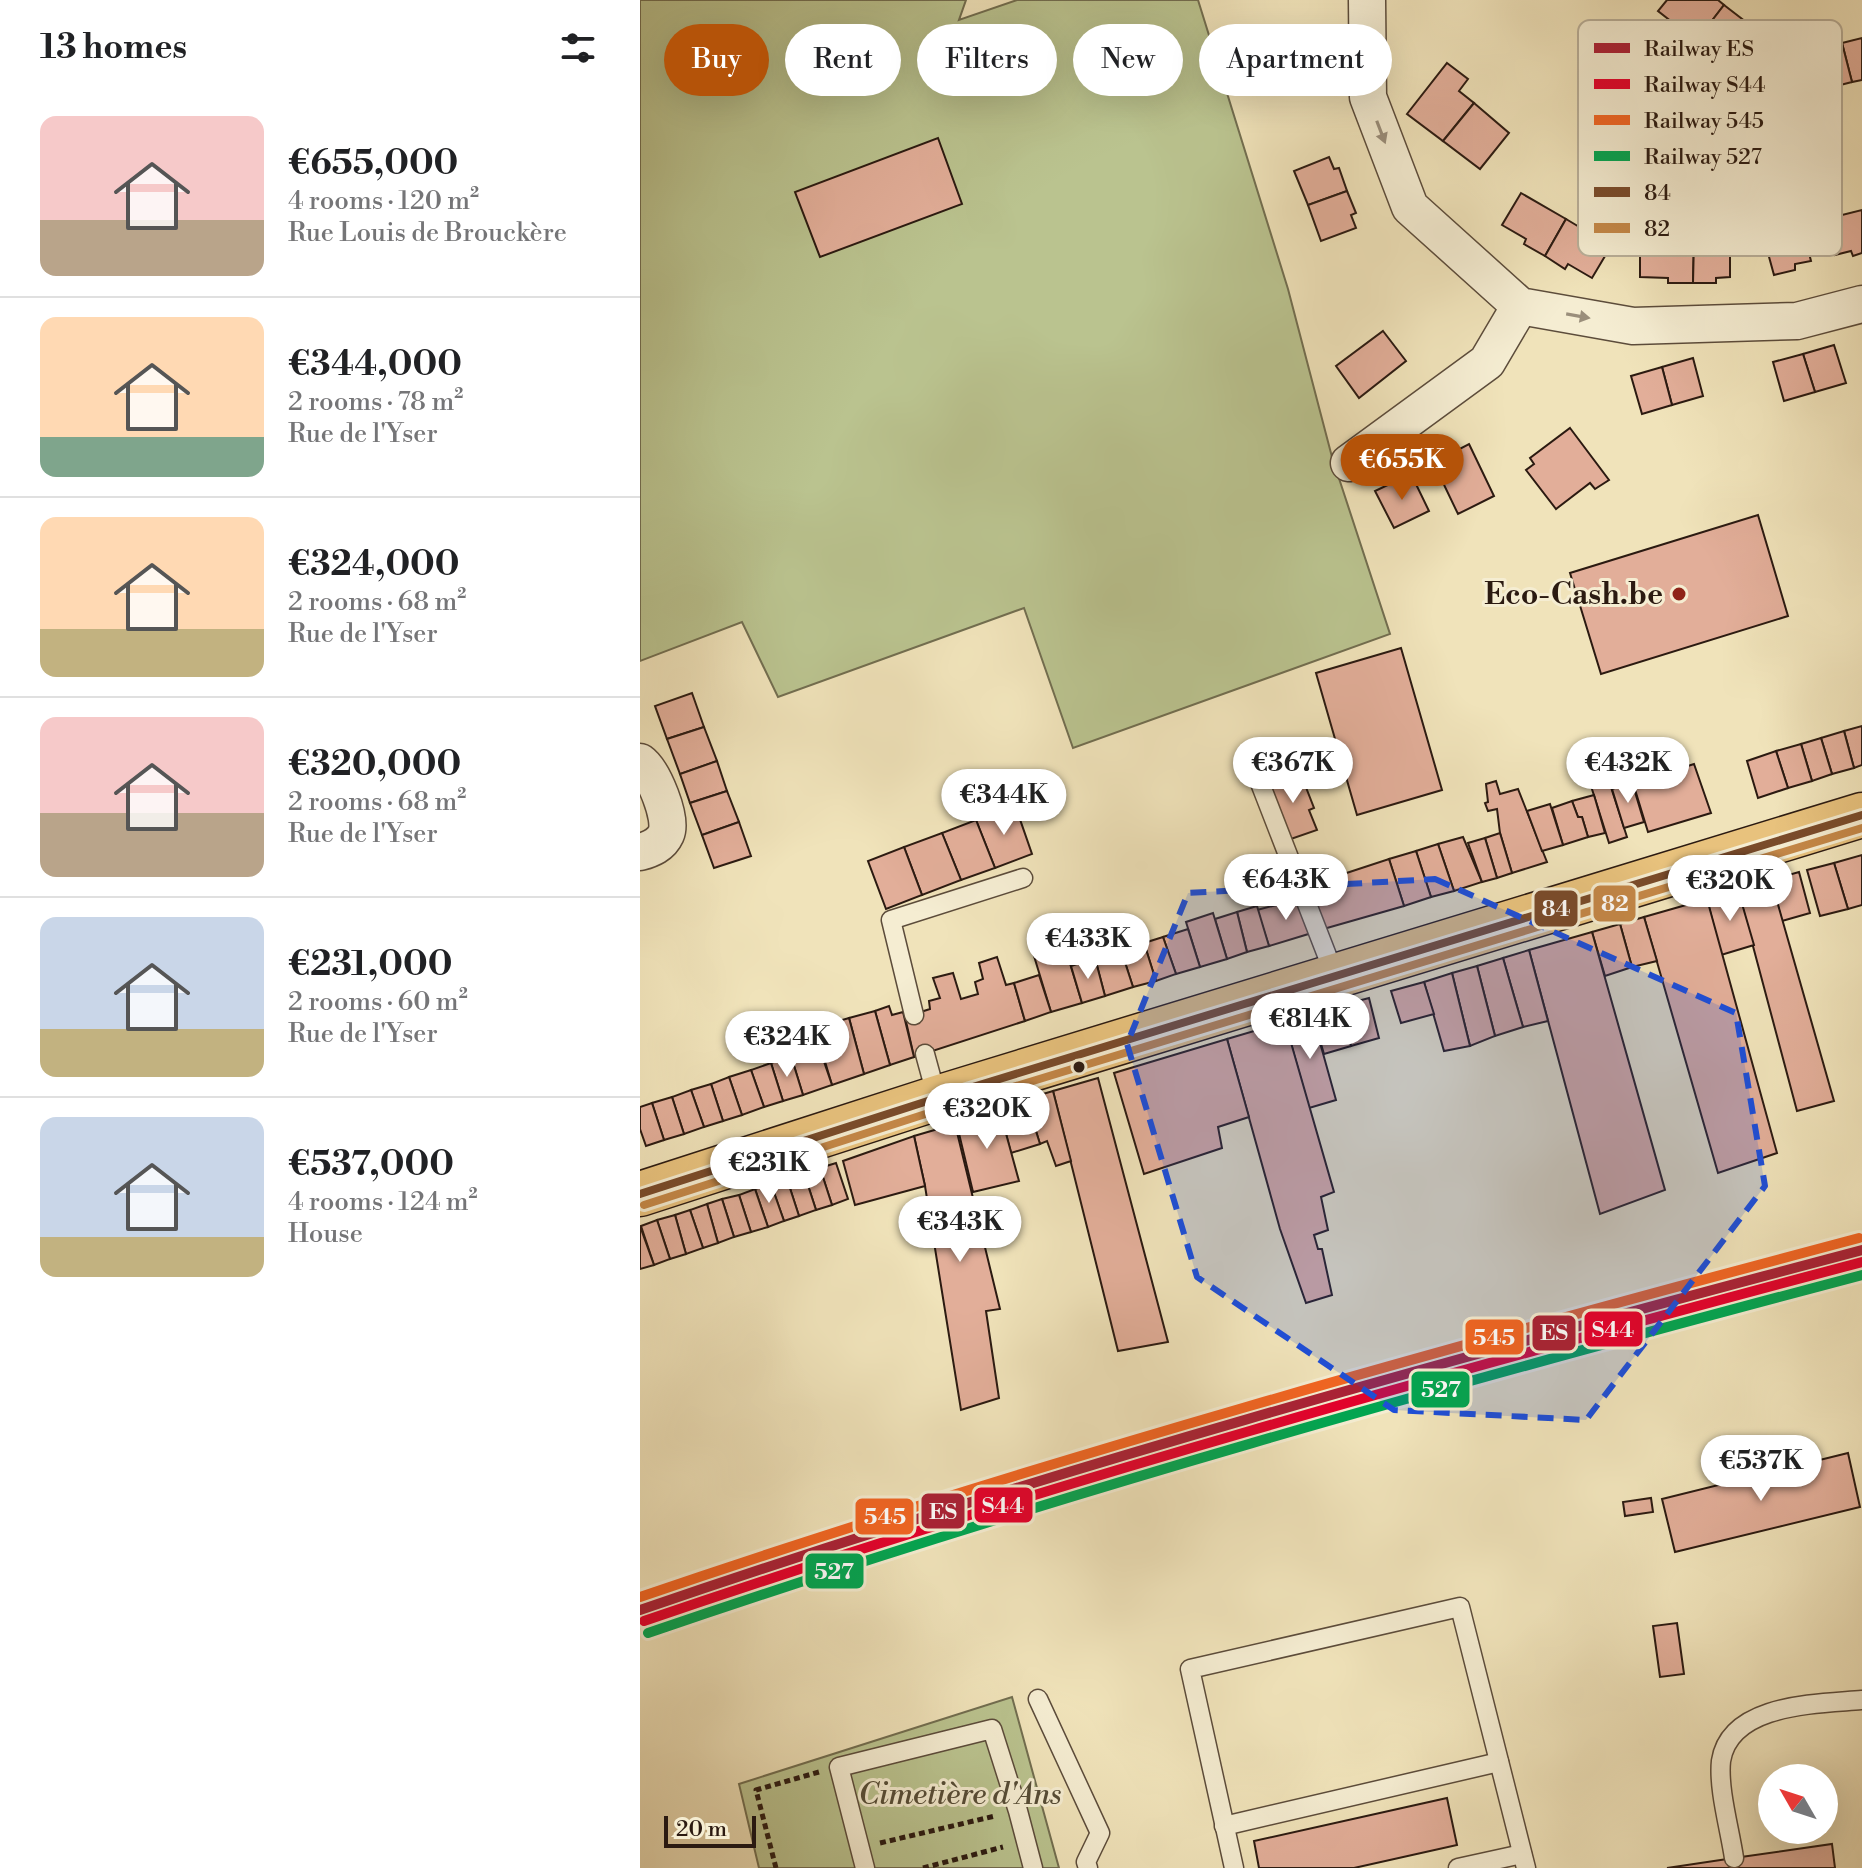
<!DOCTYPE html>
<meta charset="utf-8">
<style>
:root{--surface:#fff;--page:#f6f6f6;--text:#202124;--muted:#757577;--line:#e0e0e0;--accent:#b45309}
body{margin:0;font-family:"Libre Bodoni",serif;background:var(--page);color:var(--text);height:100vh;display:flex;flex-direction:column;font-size:30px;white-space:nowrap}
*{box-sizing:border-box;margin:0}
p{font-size:26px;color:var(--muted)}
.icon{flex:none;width:44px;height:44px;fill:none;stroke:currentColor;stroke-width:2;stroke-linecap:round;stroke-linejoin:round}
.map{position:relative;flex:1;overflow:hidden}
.sheet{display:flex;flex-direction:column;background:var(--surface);width:640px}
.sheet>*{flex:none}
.top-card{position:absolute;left:24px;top:24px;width:760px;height:72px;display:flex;gap:16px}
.needle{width:52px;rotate:309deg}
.fabs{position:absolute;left:1118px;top:1764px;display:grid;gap:16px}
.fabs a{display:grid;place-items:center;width:80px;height:80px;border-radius:50%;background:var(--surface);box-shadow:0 8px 32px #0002;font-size:40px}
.scale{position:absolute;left:24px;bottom:20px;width:92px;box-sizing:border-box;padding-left:8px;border:4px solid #2b1a11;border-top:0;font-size:22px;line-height:28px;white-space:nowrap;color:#2b1a11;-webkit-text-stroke:6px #f5edd2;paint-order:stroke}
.price{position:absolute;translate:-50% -68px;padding:0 18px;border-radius:28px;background:#fff;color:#222;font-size:26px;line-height:52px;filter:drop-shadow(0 2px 4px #0008)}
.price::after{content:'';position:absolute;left:50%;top:48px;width:24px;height:18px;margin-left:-12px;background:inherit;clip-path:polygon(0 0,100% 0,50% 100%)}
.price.active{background:var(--accent);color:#fff}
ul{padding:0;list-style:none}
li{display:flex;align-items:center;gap:24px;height:200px;padding:0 40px}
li+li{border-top:2px solid var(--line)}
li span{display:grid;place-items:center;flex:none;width:224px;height:160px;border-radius:16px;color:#555}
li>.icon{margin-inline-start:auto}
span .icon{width:96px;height:96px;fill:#fffc;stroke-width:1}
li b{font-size:34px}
h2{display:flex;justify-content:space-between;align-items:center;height:96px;padding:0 40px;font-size:34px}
.chip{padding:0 28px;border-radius:36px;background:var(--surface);box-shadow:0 8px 32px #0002;font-size:28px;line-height:72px}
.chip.active{background:var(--accent);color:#fff}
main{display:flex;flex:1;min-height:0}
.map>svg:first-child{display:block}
.green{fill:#bac38f;stroke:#726e50;stroke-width:2}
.building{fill:#e2ae99;stroke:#2b1a11;stroke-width:2}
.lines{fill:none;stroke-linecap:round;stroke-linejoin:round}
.lane-casing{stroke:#5c4c3b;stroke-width:21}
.street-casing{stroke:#5c4c3b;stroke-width:39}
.primary-casing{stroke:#2b1a11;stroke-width:47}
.path{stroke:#2b1a11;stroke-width:5;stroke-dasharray:6 4;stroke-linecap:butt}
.lane{stroke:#f5edd2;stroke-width:18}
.street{stroke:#f5edd2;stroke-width:36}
.primary{stroke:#e8c27d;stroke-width:44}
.bus-1-casing{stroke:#f5edd2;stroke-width:14}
.bus-2-casing{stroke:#f5edd2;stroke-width:14}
.bus-1{stroke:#7a4b2a;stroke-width:8}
.bus-2{stroke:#c48747;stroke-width:8}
.rail-1-casing{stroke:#f5edd2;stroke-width:16}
.rail-2-casing{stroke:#f5edd2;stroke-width:16}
.rail-3-casing{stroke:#f5edd2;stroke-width:16}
.rail-4-casing{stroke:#f5edd2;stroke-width:16}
.rail-1{stroke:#aa2135;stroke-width:10}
.rail-2{stroke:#e4002b;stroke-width:10}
.rail-3{stroke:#f26522;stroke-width:10}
.rail-4{stroke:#00a651;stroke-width:10}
.oneway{fill:#9a8e7b}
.marked{fill:#1d4ed8;fill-opacity:0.2;stroke:#1d4ed8;stroke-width:6;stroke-dasharray:16 10;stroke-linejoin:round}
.poi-dot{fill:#8f2418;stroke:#f5edd2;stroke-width:3}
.bus-dot{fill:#2b1a11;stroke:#f5edd2;stroke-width:3}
.labels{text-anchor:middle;stroke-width:6;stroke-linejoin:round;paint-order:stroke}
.poi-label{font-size:30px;font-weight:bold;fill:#2b1a11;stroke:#f5edd2;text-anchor:end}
.park-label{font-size:30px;font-style:italic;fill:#564d37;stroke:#f5edd2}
.key{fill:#f5edd2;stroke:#b8ae98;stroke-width:2}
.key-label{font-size:22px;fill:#2b1a11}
.line-badge{stroke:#f5edd2;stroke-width:3}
.badge-label{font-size:22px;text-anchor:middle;font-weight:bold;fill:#fff}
</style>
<main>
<section class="sheet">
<h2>13 homes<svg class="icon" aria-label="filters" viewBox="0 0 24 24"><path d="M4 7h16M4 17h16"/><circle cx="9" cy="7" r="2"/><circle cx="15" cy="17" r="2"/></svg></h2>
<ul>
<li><span style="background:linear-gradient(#f6c9c9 65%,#b9a48a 0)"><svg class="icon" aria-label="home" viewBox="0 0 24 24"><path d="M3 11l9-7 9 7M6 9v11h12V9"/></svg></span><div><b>€655,000</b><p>4 rooms · 120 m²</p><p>Rue Louis de Brouckère</p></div></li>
<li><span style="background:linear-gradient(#ffd9b3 75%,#7fa58c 0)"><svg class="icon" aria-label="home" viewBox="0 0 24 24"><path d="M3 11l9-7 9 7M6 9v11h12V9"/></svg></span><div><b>€344,000</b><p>2 rooms · 78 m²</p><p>Rue de l'Yser</p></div></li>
<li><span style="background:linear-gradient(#ffd9b3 70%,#c2b280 0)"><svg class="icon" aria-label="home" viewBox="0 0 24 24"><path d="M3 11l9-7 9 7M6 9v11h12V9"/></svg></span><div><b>€324,000</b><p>2 rooms · 68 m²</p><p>Rue de l'Yser</p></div></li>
<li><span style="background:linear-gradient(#f6c9c9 60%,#b9a48a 0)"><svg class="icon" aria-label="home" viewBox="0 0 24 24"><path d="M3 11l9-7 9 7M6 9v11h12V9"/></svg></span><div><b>€320,000</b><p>2 rooms · 68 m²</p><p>Rue de l'Yser</p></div></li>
<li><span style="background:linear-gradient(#c9d6e8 70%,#c2b280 0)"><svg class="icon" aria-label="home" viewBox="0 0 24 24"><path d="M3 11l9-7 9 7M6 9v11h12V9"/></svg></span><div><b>€231,000</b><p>2 rooms · 60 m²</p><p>Rue de l'Yser</p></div></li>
<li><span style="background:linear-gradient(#c9d6e8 75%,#c2b280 0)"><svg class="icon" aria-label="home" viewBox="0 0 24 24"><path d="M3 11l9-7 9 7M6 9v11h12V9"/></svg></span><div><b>€537,000</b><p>4 rooms · 124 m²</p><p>House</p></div></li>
</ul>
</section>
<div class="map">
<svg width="1222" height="1868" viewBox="0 0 1222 1868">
<rect width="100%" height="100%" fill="#f0e3ba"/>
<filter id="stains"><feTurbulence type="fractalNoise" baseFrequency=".0025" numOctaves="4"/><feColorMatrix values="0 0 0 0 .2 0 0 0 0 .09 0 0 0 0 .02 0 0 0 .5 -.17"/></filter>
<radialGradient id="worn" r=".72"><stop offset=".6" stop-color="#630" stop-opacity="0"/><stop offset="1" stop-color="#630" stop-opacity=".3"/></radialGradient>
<g class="green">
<polygon points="0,0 326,0 319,20 377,0 558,0 648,289 692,457 750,634 433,748 384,608 138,697 102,622 0,661"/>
<polygon points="372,1697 419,1868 119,1868 99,1784"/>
</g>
<g class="building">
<polygon points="1027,0 1078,0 1084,5 1054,44 1038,32 1041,29 1018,11"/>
<polygon points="1084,5 1132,42 1119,59 1112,54 1097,72 1075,55 1072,59 1054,44"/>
<polygon points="633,30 670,33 669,91 629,89"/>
<polygon points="1222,38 1222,80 1212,82 1202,43"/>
<polygon points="1202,43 1212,82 1181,90 1171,50"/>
<polygon points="807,63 828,79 819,91 834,103 803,141 767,114"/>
<polygon points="834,103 869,133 840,169 803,141"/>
<polygon points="298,138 322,204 180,257 155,192"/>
<polygon points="689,157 694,169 699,168 707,191 668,205 654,171"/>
<polygon points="707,191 716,213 711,215 716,228 681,241 668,205"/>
<polygon points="881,193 926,219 905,256 884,244 886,239 862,225"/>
<polygon points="1222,210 1222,253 1213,256 1211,251 1195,255 1186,219"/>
<polygon points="926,219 971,246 952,278 928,264 925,269 905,256"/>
<polygon points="1162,225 1171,261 1155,264 1155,270 1134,275 1123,235"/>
<polygon points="1000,240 1054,240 1053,283 1028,283 1028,278 1000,277"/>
<polygon points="1054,240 1090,240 1090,277 1076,278 1076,283 1053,283"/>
<polygon points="743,331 766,361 719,398 696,366"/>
<polygon points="1194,345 1206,383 1175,392 1163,354"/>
<polygon points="1163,354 1175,392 1144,401 1133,362"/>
<polygon points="1053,358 1063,396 1032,405 1022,367"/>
<polygon points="1022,367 1032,405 1002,414 991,376"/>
<polygon points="930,428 969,480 955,489 950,483 916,509 886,470 894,464 890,458"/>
<polygon points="829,444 854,496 818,514 795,466 810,459 808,455"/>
<polygon points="773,478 789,511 754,528 735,491 756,481 758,485"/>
<polygon points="1118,515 1148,616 961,674 930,573"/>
<polygon points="761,648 802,790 717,815 676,673"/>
<polygon points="52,693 64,727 27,739 15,706"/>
<polygon points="1222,726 1222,765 1214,768 1204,731"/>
<polygon points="64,727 77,761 40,774 27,739"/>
<polygon points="1204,731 1214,768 1192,774 1181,738"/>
<polygon points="1181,738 1192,774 1172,781 1161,744"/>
<polygon points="1161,744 1172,781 1148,788 1136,751"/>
<polygon points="1136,751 1148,788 1118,798 1107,761"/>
<polygon points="77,761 87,791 50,803 40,774"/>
<polygon points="1054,764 1071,813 1008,832 993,783"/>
<polygon points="660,772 674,808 669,810 677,830 648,840 626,781"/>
<polygon points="856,781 860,794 878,789 907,862 872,873 860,833 857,809 848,811 845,803 848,802 846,784"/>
<polygon points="969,781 987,837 969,843 951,786"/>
<polygon points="992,782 1004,822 984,828 972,789"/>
<polygon points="87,791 99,822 62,835 50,803"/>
<polygon points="954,795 965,833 948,837 942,817 938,817 932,801"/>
<polygon points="932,801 938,817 942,817 948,837 923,845 912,808"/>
<polygon points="910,804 923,845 902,851 887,811"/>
<polygon points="375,805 392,854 355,868 336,820"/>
<polygon points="336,820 355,868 321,880 302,833"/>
<polygon points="99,822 111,856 74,868 62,835"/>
<polygon points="302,833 321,880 282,895 264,847"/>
<polygon points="860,833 872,873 857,878 845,838"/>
<polygon points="823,837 842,882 814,891 798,844"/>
<polygon points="845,838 857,878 842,882 828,843"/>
<polygon points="798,844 814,891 791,897 776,851"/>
<polygon points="264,847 282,895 246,909 228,861"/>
<polygon points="776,851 791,897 764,906 749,859"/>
<polygon points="1222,855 1222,905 1208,909 1194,863"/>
<polygon points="749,859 764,906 680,930 667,886"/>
<polygon points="1194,863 1208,909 1180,916 1167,870"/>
<polygon points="1159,872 1170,913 1142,921 1131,880"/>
<polygon points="1131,880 1194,1101 1157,1111 1098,890"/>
<polygon points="1098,890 1114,945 1081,955 1067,899"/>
<polygon points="663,898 675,932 629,946 617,910"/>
<polygon points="1067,899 1137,1153 1078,1173 1004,917"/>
<polygon points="617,906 629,946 607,952 597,912"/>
<polygon points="597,912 607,952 587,959 575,919"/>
<polygon points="573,913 587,959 560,967 546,922"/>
<polygon points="1004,917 1017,961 992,967 980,924"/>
<polygon points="980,924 992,967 965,976 952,932"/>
<polygon points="548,929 560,967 536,974 523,937"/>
<polygon points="952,932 1025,1190 960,1214 889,950"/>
<polygon points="523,937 536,974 516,981 504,943"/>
<polygon points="504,943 516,981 493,987 481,950"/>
<polygon points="425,947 442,1003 411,1012 394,956"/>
<polygon points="481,950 493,987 465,996 455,958"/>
<polygon points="889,950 908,1021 883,1027 863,958"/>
<polygon points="357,957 366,985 374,983 385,1021 274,1057 265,1017 290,1009 289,1001 300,998 293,978 313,973 321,999 338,994 335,982 343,979 339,963"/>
<polygon points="455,958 465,996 442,1003 431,966"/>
<polygon points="863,958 883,1027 855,1036 837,966"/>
<polygon points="837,966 855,1036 830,1046 812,973"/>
<polygon points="812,973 830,1046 804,1051 784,982"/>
<polygon points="399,975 411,1012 385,1021 374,983"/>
<polygon points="784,982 794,1014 761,1023 751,991"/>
<polygon points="729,998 739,1038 711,1046 699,1006"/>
<polygon points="249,1006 252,1015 263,1012 274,1057 250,1065 235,1011"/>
<polygon points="699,1006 711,1046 684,1054 672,1014"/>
<polygon points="235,1011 250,1065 224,1074 209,1018"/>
<polygon points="672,1014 696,1100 669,1108 645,1022"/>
<polygon points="209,1018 224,1074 192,1085 175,1028"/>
<polygon points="645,1022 694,1192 681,1197 688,1230 674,1235 678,1249 682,1249 692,1295 666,1303 640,1229 587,1039"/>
<polygon points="587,1039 609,1117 578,1127 582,1148 504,1174 474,1073"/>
<polygon points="179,1047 192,1085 163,1095 151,1056"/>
<polygon points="151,1056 163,1095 143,1101 131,1063"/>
<polygon points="131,1063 143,1101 124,1107 111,1070"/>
<polygon points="111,1070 124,1107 102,1115 89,1077"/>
<polygon points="89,1077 102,1115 83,1121 71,1084"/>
<polygon points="458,1078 528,1342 478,1351 413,1091"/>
<polygon points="71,1084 83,1121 64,1127 51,1090"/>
<polygon points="51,1090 64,1127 44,1134 32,1097"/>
<polygon points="413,1091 431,1161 416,1166 407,1141 400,1144 386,1099"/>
<polygon points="32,1097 44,1134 24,1140 12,1103"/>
<polygon points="386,1099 400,1144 371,1153 359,1108"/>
<polygon points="12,1103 24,1140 6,1146 0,1129 0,1107"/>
<polygon points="359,1108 379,1181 333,1192 316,1121"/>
<polygon points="315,1124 360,1309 346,1311 359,1398 321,1410 285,1186 274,1136"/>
<polygon points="274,1136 285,1186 215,1205 203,1161"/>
<polygon points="196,1163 208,1199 192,1205 180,1168"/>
<polygon points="180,1168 192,1205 176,1210 164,1173"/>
<polygon points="164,1173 176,1210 159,1216 147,1179"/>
<polygon points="147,1179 159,1216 144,1221 131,1184"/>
<polygon points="131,1184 144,1221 128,1227 115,1189"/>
<polygon points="115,1189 128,1227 111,1232 99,1195"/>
<polygon points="99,1195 111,1232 94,1237 82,1199"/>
<polygon points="82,1199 94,1237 78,1243 67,1204"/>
<polygon points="67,1204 78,1243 63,1248 50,1210"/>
<polygon points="50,1210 63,1248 46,1254 35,1215"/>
<polygon points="35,1215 46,1254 30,1259 17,1220"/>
<polygon points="17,1220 30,1259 14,1265 1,1226"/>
<polygon points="0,1226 14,1265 0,1269"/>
<polygon points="1208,1453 1220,1507 1035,1552 1022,1499"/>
<polygon points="1011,1498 1013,1512 985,1516 983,1502"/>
<polygon points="1037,1623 1044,1674 1020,1677 1013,1626"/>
<polygon points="807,1798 817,1845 714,1868 619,1868 614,1841"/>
<polygon points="1192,1844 1195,1868 1027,1868 1094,1858"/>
</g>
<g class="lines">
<g class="lane-casing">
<g id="lane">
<polyline points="620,783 695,976"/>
<polyline points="274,1015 251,920 383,878"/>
<polyline points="285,1054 297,1098"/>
<polyline points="398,1699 460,1833 446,1862 448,1868"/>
<polyline points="584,1826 859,1762"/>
<path d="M1094 1858C1090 1830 1078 1789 1081 1761 1090 1703 1178 1704 1222 1700"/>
<polyline points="225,1868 199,1767 352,1729 378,1811 393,1868"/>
<polyline points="594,1868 550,1669 820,1607 886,1868"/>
<polyline points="818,1868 882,1854"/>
</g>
</g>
<g class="street-casing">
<g id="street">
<polyline points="727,0 728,97 770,207 880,306 993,326 1157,321 1222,304"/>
<polyline points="709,463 847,362 880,306"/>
<path d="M0 762C13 771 33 819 26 834 21 845 11 849 0 852"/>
</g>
</g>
<g class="primary-casing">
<polyline id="primary" points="0,1194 297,1098 1222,815"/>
</g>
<g class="path">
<polyline points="240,1843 355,1816"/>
<polyline points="136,1868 116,1790 179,1772"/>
<polyline points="283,1868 363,1847"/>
</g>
<use href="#lane" class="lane"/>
<use href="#street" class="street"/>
<use href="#primary" class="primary"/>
<g class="bus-1-casing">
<polyline id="bus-1" points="0,1194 297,1098 1222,815"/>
</g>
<g class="bus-2-casing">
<polyline id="bus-2" points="4,1205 301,1109 1222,828"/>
</g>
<use href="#bus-1" class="bus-1"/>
<use href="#bus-2" class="bus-2"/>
<g class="rail-1-casing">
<path id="rail-1" d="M0 1610C402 1472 811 1359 1222 1250"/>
</g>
<g class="rail-2-casing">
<path id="rail-2" d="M4 1621C405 1484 812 1371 1222 1262"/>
</g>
<g class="rail-3-casing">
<path id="rail-3" d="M0 1597C401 1460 809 1347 1219 1238"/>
</g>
<g class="rail-4-casing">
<path id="rail-4" d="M8 1633C408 1496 814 1383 1222 1275"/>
</g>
<use href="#rail-1" class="rail-1"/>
<use href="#rail-2" class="rail-2"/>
<use href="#rail-3" class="rail-3"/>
<use href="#rail-4" class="rail-4"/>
</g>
<defs><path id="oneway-solid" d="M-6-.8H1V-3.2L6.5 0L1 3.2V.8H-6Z" transform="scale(2)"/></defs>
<g class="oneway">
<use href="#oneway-solid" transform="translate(741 132) rotate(69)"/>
<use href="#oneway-solid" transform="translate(938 316) rotate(10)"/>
</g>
<path class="marked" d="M795 879 1096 1013 1125 1186 946 1420 754 1410 557 1277 487 1044 548 893Z"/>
<circle class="poi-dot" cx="1039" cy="594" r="8"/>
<circle class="bus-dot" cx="439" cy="1067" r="7"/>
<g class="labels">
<g class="poi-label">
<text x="1023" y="604">Eco-Cash.be</text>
</g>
<g class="park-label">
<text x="320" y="1804">Cimetière d'Ans</text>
</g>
</g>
<rect x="938" y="20" width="264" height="236" rx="12" class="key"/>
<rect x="954" y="43" width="36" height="10" fill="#aa2135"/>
<rect x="954" y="79" width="36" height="10" fill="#e4002b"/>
<rect x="954" y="115" width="36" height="10" fill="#f26522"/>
<rect x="954" y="151" width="36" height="10" fill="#00a651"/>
<rect x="954" y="187" width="36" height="10" fill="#7a4b2a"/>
<rect x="954" y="223" width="36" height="10" fill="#c48747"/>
<g class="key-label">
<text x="1004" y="56">Railway ES</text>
<text x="1004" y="92">Railway S44</text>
<text x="1004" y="128">Railway 545</text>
<text x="1004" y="164">Railway 527</text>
<text x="1004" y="200">84</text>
<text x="1004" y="236">82</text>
</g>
<g class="line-badge">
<rect x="952" y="884" width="45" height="39" rx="8" fill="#c48747"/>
<rect x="893" y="889" width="46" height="39" rx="8" fill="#7a4b2a"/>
<rect x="943" y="1310" width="61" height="38" rx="8" fill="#e4002b"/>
<rect x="891" y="1314" width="46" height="38" rx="8" fill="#aa2135"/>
<rect x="824" y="1318" width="61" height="38" rx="8" fill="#f26522"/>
<rect x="770" y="1370" width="61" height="39" rx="8" fill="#00a651"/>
<rect x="333" y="1486" width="61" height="38" rx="8" fill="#e4002b"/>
<rect x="280" y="1492" width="46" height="38" rx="8" fill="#aa2135"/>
<rect x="214" y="1497" width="61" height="39" rx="8" fill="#f26522"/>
<rect x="164" y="1552" width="61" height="38" rx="8" fill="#00a651"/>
</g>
<g class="badge-label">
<text x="975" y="911">82</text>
<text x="916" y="916">84</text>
<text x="973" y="1337">S44</text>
<text x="914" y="1340">ES</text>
<text x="854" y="1345">545</text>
<text x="801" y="1397">527</text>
<text x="363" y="1513">S44</text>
<text x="303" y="1519">ES</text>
<text x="245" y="1524">545</text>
<text x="194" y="1579">527</text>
</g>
<rect width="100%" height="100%" filter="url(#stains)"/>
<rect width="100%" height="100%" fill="url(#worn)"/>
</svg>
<div class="fabs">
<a><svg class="needle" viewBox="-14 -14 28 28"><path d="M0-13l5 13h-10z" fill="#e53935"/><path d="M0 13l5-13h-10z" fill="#757577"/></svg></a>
</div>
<div class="scale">20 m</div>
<b class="price active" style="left:762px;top:502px">€655K</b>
<b class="price" style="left:653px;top:805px">€367K</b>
<b class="price" style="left:988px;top:805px">€432K</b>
<b class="price" style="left:364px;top:837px">€344K</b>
<b class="price" style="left:646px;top:922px">€643K</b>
<b class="price" style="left:1090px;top:923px">€320K</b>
<b class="price" style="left:448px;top:981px">€433K</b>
<b class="price" style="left:670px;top:1061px">€814K</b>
<b class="price" style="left:147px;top:1079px">€324K</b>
<b class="price" style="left:347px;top:1151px">€320K</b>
<b class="price" style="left:129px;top:1205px">€231K</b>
<b class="price" style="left:320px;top:1264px">€343K</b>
<b class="price" style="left:1121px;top:1503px">€537K</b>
<div class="top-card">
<a class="chip active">Buy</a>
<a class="chip">Rent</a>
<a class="chip">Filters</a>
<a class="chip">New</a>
<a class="chip">Apartment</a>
</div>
</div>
</main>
